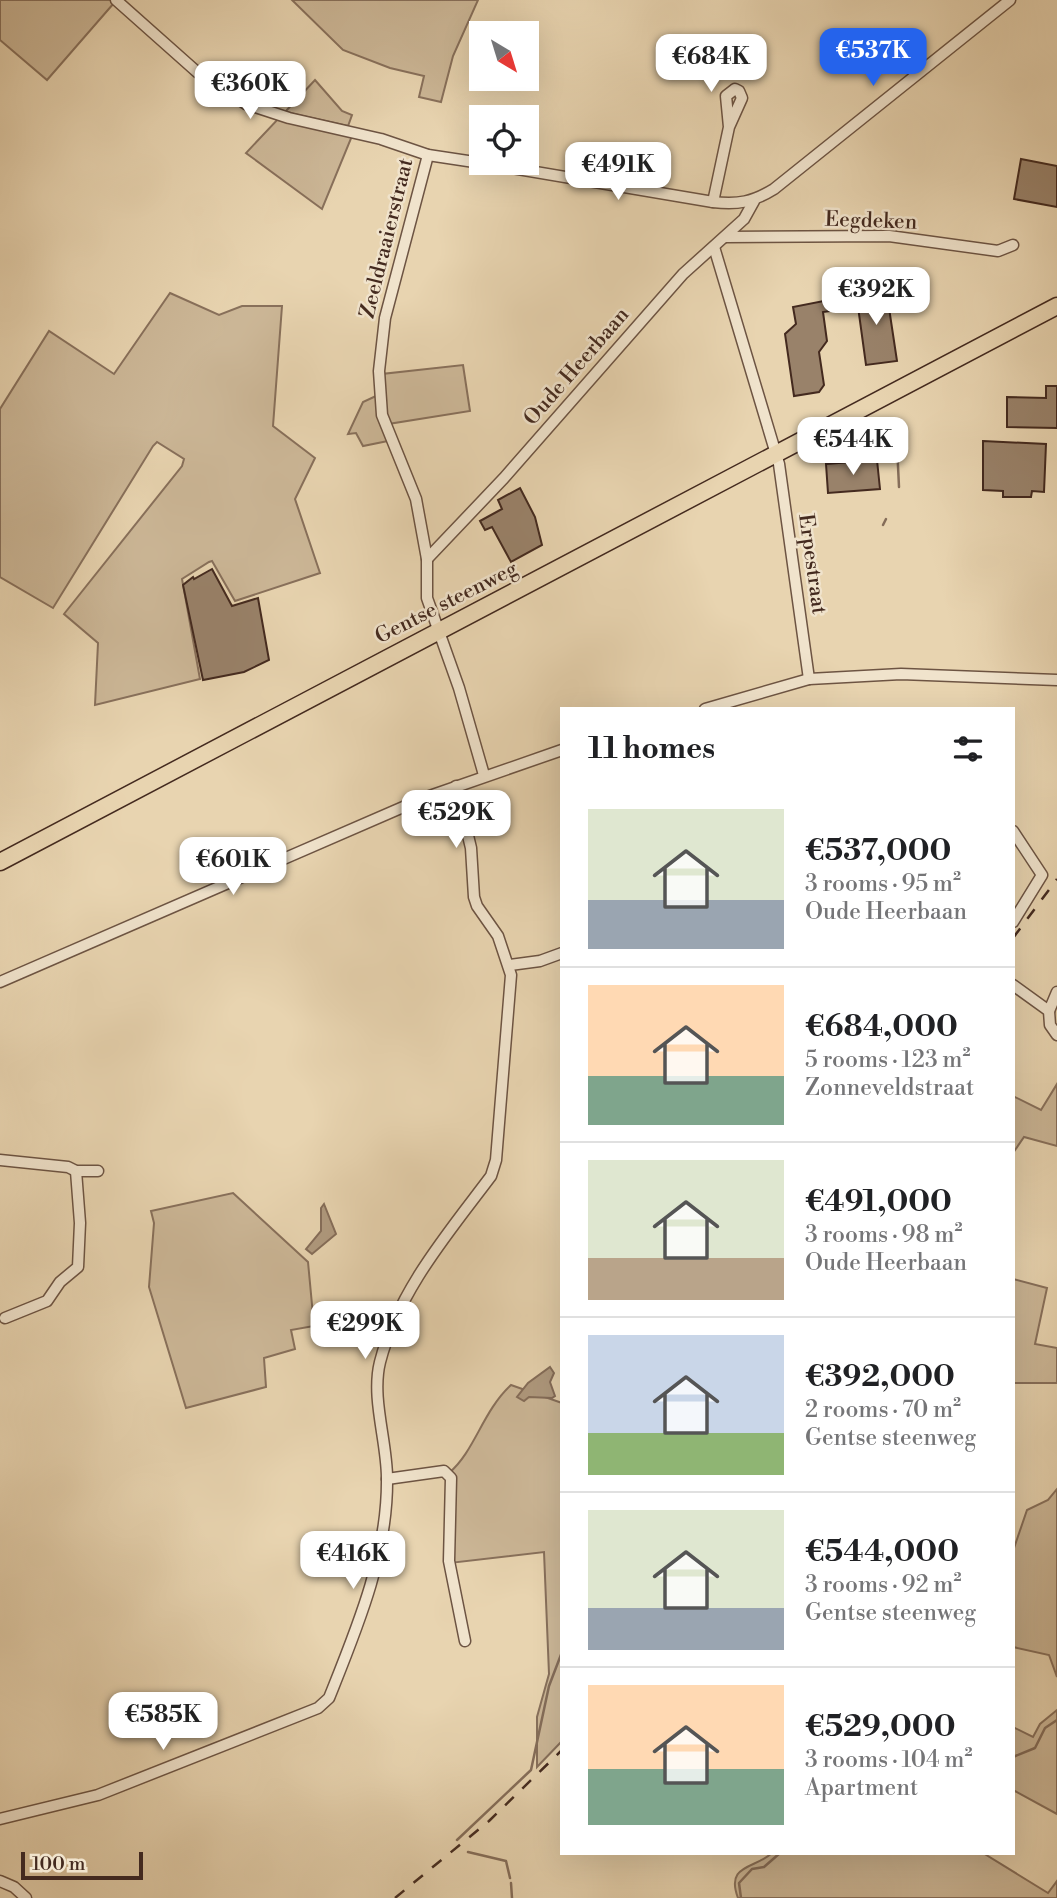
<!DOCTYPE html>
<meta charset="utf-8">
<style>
:root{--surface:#fff;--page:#f2f2f2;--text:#202124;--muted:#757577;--line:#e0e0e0;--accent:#2563eb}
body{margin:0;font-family:"Libre Bodoni",serif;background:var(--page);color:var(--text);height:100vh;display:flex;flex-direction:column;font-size:26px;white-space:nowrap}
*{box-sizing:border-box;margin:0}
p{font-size:23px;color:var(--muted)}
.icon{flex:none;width:38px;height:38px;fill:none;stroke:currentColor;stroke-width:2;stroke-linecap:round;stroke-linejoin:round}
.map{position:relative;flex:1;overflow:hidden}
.side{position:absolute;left:560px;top:707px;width:455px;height:1148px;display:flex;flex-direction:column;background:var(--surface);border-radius:0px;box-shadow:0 7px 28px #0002}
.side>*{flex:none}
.needle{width:46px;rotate:142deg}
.buttons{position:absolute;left:469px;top:21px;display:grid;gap:14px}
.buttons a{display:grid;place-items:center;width:70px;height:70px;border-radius:0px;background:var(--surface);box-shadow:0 7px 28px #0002;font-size:35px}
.scale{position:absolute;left:21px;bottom:18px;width:122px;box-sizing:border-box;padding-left:7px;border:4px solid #442a1f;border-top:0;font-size:19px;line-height:24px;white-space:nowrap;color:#442a1f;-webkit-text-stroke:5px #f0e3cc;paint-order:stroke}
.price{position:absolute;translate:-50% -60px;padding:0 16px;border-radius:14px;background:#fff;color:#222;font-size:23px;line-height:46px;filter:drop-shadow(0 2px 4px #0008)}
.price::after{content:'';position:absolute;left:50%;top:42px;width:21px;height:16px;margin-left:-10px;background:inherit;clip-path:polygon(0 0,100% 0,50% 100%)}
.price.current{background:var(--accent);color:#fff}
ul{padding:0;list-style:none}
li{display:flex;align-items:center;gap:21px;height:175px;padding:0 28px}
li+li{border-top:2px solid var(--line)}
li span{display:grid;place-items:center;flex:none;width:196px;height:140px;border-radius:0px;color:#555}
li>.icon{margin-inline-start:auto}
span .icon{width:84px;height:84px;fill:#fffc;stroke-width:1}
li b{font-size:30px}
h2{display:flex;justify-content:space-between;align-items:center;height:84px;padding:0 28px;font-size:30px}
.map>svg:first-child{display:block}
.green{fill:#ccb797;stroke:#88705b;stroke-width:2}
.water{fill:#b09a7f;stroke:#856d59;stroke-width:2}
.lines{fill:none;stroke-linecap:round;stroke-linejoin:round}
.stream{stroke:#856d59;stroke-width:2.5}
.building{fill:#99826a;stroke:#442a1f;stroke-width:2}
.minor-casing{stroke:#6d5443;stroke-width:13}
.primary-casing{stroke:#442a1f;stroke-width:19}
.minor{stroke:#f0e3cc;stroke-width:10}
.primary{stroke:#e8d4b0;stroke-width:16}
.rail{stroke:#442a1f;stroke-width:2.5;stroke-dasharray:12 12;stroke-linecap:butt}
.labels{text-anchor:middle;stroke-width:5;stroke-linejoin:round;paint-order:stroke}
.street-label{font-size:21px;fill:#442a1f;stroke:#f0e3cc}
</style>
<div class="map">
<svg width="1057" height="1898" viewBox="0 0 1057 1898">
<rect width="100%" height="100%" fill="#e8d4b0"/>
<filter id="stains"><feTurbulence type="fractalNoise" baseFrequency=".00286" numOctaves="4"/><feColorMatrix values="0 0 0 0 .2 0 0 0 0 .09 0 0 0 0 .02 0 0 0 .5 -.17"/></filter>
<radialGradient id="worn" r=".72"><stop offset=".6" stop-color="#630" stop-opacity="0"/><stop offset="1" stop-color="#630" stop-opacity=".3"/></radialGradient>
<g class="green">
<polygon points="0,0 111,0 114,3 47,80 0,40"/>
<polygon points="292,0 478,0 453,56 441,102 419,97 424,76 390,68 343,50"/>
<polygon points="315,80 342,111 352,115 348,126 285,112"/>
<polygon points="278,119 352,136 322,209 246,153"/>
<polygon points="170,293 219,315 242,306 282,306 273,426 315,458 295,499 320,573 235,601 212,561 209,562 182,579 200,679 95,705 98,643 64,614 182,466 184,459 157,442 153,446 53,608 0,577 0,409 49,331 114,374"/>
<polygon points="463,365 470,411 388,424 382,374"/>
<polygon points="376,396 388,441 363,446 356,433 348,434 363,402"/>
<polygon points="1057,1084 1057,1146 1024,1137 1013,1153 1013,1096 1041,1110"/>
<polygon points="233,1193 308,1262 314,1326 291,1330 295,1349 264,1358 266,1387 186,1408 149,1287 154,1223 151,1211"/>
<polygon points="1013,1279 1047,1288 1035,1344 1057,1348 1057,1383 1013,1383"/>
<path d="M511 1385 562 1403V1741L537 1767V1717L549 1674 544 1552 450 1563 449 1473C475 1451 482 1412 511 1385Z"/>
<polygon points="1057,1489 1057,1677 1049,1655 1013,1647 1013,1551 1027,1510 1048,1500"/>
<polygon points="1057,1710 1057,1814 1015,1791 1013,1793 1013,1727 1033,1737 1040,1724"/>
<path d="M772 1853H983L1048 1893 1057 1881V1898H738C725 1864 755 1869 772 1853Z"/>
</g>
<g class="water">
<polygon points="324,1204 336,1234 312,1254 306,1249 321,1231 321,1208"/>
<polygon points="550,1367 554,1373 550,1382 555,1396 552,1398 529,1397 524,1401 517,1397 528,1383"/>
</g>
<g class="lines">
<g class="stream">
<polyline points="897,445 899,487"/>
<polyline points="883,525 886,519"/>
<polyline points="1013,1757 1035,1748 1045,1728 1057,1720"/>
<polyline points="457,1840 531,1770 549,1686 562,1652"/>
<polyline points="468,1852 506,1861 510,1878"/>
<polyline points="511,1883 512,1898"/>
<polyline points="741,1898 739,1883 752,1869 764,1867 780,1853"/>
</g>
</g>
<g class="building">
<polygon points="1021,159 1057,166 1057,207 1014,199"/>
<polygon points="886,288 897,361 866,365 856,292"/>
<polygon points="844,297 857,307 823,312 827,341 819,352 824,385 819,392 794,396 785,334 796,324 793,307"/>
<polygon points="1046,386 1057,386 1057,428 1007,427 1007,397 1046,398"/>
<polygon points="983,441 1046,444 1044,492 1032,491 1031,497 1003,497 1003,491 983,490"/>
<polygon points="877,460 880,489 828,493 826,464"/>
<polygon points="520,488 535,517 542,545 511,562 492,527 485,530 480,521 502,509 498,500"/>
<polygon points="212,569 232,606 258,598 269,660 244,672 203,680 183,585 193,577 194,579"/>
</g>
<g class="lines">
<g class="minor-casing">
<g id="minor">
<polyline points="116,0 197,72 246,104 289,118 381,139 428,155 481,163"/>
<polyline points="428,155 385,318 379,371 382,415 416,499 427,559 427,598 459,688 484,775"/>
<path d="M482 163 713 202C738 205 753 202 774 189L1010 0"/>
<polyline points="713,202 729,127 726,96 735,89 739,91 742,98 729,127"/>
<polyline points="725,237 889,236 998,251 1013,245"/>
<polyline points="714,247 779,464 809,679"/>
<polyline points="427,559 504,478 683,274 744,219 754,201"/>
<polyline points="705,709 809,679 901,674 1057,680"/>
<polyline points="1013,831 1042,875 1013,922"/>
<polyline points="510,965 540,961 562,953"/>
<polyline points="0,982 424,798 562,750"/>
<polyline points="1013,985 1049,1011 1050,1025 1057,1035"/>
<polyline points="1049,1011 1057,992"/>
<polyline points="0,1160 68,1167 76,1171 98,1171"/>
<polyline points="5,1318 47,1301 60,1282 78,1267 80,1223 76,1171"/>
<polyline points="387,1479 444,1471 451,1478 449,1561 465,1641"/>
<path d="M0 1819 98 1795 318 1708 329 1698C357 1628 388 1555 387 1478 387 1441 371 1398 380 1362 398 1291 449 1232 491 1176L496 1160 511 975 498 936 477 906 474 897 471 848 456 786"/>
<polyline points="0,1881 14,1887 26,1898"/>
</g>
</g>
<g class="primary-casing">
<polyline id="primary" points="0,862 1057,306"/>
</g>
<use href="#minor" class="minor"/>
<use href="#primary" class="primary"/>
<g class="rail">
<polyline points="1013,938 1057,879"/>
<polyline points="395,1898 489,1821 562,1750"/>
</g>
</g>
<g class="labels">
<g class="street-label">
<text transform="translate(871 220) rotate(2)" y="7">Eegdeken</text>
<text transform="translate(386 238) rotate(-76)" y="7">Zeeldraaierstraat</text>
<text transform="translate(576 366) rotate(-49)" y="7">Oude Heerbaan</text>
<text transform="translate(813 564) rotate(82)" y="7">Erpestraat</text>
<text transform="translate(446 602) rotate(-27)" y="7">Gentse steenweg</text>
</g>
</g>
<rect width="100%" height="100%" filter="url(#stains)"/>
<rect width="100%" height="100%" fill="url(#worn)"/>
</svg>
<div class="buttons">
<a><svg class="needle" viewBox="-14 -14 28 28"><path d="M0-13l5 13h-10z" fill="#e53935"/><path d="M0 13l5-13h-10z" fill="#757577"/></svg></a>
<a><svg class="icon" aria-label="locate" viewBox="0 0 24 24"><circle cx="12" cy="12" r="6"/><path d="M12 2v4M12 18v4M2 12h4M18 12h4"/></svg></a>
</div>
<div class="scale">100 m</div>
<b class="price current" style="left:873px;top:88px">€537K</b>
<b class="price" style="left:711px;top:94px">€684K</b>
<b class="price" style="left:250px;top:121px">€360K</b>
<b class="price" style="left:618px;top:202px">€491K</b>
<b class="price" style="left:876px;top:327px">€392K</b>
<b class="price" style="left:853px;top:477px">€544K</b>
<b class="price" style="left:456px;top:850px">€529K</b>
<b class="price" style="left:233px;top:897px">€601K</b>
<b class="price" style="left:365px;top:1361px">€299K</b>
<b class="price" style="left:353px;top:1591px">€416K</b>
<b class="price" style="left:163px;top:1752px">€585K</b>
<section class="side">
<h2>11 homes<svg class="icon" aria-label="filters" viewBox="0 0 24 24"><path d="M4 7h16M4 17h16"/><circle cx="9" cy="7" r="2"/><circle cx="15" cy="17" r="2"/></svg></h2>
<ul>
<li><span style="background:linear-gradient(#dfe7d0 65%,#9aa5b1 0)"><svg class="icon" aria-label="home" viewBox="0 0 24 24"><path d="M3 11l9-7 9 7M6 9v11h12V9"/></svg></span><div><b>€537,000</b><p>3 rooms · 95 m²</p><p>Oude Heerbaan</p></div></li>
<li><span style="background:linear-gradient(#ffd9b3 65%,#7fa58c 0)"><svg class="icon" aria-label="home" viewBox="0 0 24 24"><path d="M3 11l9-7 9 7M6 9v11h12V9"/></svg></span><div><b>€684,000</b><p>5 rooms · 123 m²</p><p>Zonneveldstraat</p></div></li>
<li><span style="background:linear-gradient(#dfe7d0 70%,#b9a48a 0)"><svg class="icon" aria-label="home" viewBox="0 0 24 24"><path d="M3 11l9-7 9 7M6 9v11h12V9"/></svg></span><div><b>€491,000</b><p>3 rooms · 98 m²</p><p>Oude Heerbaan</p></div></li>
<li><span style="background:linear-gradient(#c9d6e8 70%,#8fb573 0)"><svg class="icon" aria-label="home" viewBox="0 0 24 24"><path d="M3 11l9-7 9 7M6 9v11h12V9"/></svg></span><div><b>€392,000</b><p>2 rooms · 70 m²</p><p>Gentse steenweg</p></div></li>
<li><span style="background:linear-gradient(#dfe7d0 70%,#9aa5b1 0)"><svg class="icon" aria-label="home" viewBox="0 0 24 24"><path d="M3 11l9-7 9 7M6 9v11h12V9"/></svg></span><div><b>€544,000</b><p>3 rooms · 92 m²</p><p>Gentse steenweg</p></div></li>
<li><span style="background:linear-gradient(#ffd9b3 60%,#7fa58c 0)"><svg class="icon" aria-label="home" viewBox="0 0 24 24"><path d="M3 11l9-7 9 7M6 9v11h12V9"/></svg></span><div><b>€529,000</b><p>3 rooms · 104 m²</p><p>Apartment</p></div></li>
</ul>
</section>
</div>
